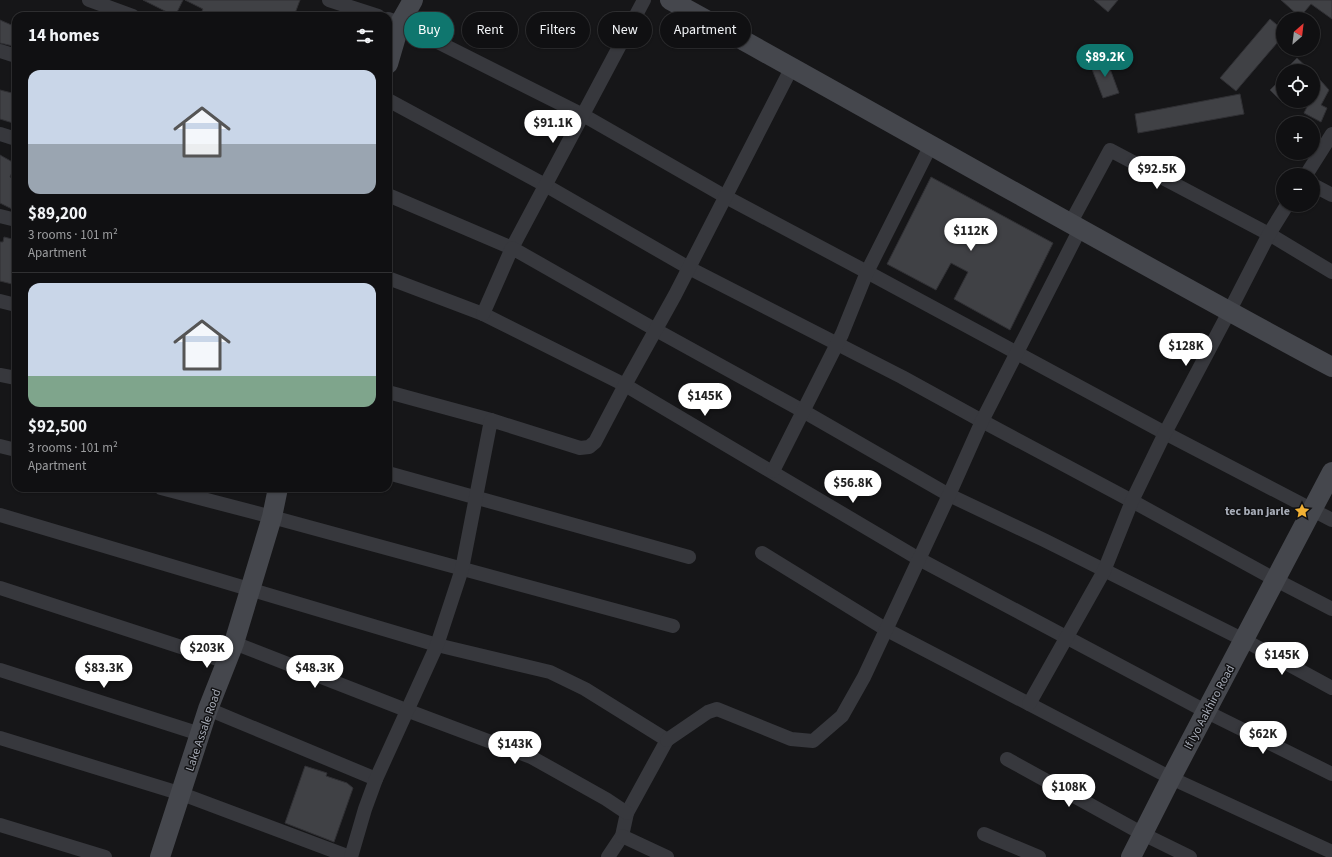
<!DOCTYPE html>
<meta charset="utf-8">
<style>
:root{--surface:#101012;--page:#1e1e20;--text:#f1f3f6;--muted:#9c9d9f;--line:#303032;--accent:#0f766e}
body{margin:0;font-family:"Source Sans 3",sans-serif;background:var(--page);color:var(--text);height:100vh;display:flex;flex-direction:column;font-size:15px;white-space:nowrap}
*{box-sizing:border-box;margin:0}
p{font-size:13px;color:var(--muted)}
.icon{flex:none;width:22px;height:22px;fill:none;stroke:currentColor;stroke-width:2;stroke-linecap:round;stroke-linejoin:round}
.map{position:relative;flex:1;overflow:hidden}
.drawer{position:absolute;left:12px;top:12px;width:380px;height:480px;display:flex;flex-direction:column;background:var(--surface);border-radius:12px;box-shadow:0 1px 3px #0004,0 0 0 1px var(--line)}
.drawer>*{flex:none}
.banner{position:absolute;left:404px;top:12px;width:380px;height:36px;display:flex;gap:8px}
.needle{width:26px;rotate:28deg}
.fabs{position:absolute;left:1276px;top:12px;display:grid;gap:8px}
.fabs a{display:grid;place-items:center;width:44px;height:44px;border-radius:50%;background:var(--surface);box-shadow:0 1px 3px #0004,0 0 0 1px var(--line);font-size:20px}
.price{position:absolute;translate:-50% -34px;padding:0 9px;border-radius:14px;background:#fff;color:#222;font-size:13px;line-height:26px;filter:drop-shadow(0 1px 2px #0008)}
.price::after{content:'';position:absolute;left:50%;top:24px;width:12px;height:9px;margin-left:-6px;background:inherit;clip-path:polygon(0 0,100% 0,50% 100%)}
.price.on{background:var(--accent);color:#fff}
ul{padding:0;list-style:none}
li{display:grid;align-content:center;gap:8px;height:212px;padding:0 16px}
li+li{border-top:1px solid var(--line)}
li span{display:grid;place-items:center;height:124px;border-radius:12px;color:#555}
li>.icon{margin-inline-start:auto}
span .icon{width:72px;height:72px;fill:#fffc;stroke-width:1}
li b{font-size:17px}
h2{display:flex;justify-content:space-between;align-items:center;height:48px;padding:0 16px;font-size:17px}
.chip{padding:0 14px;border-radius:18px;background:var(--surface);box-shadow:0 1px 3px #0004,0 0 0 1px var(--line);font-size:14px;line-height:36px}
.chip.on{background:var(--accent);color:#fff}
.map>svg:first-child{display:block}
.building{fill:#404145;stroke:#303034}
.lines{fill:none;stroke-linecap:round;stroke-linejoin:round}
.street{stroke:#37383d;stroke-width:14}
.secondary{stroke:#45474d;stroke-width:20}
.labels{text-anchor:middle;stroke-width:3;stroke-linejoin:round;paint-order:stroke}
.poi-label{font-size:12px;font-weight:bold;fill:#a8adb8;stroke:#111113;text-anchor:end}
.street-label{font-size:12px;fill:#a8adb8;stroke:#111113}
</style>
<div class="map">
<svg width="1332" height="857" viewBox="0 0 1332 857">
<rect width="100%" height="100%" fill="#161618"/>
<g class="building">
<polygon points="143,0 183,0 175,16"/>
<polygon points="185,0 300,0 294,16 208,16 201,13 203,9"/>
<polygon points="1094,0 1118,0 1108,12"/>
<polygon points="1281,0 1332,0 1332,19 1311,4 1300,17"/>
<polygon points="1270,19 1283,30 1283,36 1236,91 1220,78"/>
<polygon points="0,20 16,27 16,38 13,46 0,43"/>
<polygon points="1106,58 1119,93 1103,98 1090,64"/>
<polygon points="1297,58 1311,71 1284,71"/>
<polygon points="1313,72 1329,90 1321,105 1327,108 1321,122 1304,113 1310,101 1313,101"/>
<polygon points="1283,77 1283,103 1270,90"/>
<polygon points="0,90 16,94 16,124 0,119"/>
<polygon points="1240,94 1244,114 1138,133 1135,114"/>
<polygon points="0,155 16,164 10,177 16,180 16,211 0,203"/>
<polygon points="931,177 1053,243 1010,330 954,299 968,272 951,263 936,290 887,264"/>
<polygon points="4,237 16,240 16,285 0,281 0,242 3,242"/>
<polygon points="305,766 327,773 326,776 347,783 353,788 334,842 285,823"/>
</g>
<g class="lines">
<g class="street">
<polyline points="89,0 133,16"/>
<polyline points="329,0 378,16"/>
<polyline points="388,19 400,23 583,115 726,197 867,272 1165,433 1332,520"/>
<polyline points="0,51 16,56"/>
<polyline points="388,100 545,185 689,268 902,377 982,421 1132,501 1276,580 1332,609"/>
<polyline points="0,134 16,139"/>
<polyline points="1306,175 1332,134"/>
<polyline points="1313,185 1332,195"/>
<polyline points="388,195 512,248 644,0"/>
<polyline points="0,216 16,220"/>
<polyline points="1070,224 1110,150 1269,234 1332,272"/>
<polyline points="388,278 483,314 625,385 919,559 1207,712 1332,774"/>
<polyline points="0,301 16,305"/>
<polyline points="483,314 512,248 656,330 803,411 949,495 1044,540 1244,640 1332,688"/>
<polyline points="0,375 16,378"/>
<polyline points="388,392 491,420"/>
<polyline points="0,446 16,450"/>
<polyline points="773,471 842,334 867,272 931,145"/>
<polyline points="388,473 689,557"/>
<polyline points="161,488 272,517 673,626"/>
<polyline points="0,515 437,645 550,672 585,689 667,740 627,813 622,836 608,857"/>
<polyline points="762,553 887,630 1171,778 1332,852"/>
<polyline points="0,588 227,662"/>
<polyline points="234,643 406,710 531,757 606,799 627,813"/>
<polyline points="0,670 200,734"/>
<polyline points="1029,704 1104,571 1132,501 1165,433 1229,312 1269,234 1287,205"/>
<polyline points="208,709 376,779"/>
<polyline points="0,738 182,794 350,857"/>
<polyline points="667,740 708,712 717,709 791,739 813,741 842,716 864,677 949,495 982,421 1080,229"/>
<polyline points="1007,759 1143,834 1190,857"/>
<polyline points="0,825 105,857"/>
<polyline points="984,834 1039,857"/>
<polyline points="622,836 667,857"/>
<polyline points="351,857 365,809 376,779 437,645 462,569 491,420 580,448 589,447 595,442 625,385 675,295 792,67"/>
</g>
<g class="secondary">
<path d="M670 0C891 121 1109 248 1332 367"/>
<polyline points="388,64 400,23 413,0"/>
<polyline points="160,857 208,709 234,643 272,517 278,488"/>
<polyline points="1131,857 1171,778 1332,472"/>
</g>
</g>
<defs>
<g id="sight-bare" transform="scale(1.2)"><path d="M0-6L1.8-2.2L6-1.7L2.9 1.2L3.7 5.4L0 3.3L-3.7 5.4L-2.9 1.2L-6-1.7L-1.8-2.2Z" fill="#f2b134" stroke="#111113" stroke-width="2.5" paint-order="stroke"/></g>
</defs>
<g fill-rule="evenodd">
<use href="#sight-bare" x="1302" y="511"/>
</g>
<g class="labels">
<g class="poi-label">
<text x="1290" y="515">tec ban jarle</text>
</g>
<g class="street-label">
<text transform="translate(1209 707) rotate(-62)" y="4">If Iyo Aakhiro Road</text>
<text transform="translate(203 730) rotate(-71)" y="4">Lake Assale Road</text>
</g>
</g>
</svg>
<div class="fabs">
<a><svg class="needle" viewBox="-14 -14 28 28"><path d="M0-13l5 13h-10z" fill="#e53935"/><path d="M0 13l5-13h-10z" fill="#9c9d9f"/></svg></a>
<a><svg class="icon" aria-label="locate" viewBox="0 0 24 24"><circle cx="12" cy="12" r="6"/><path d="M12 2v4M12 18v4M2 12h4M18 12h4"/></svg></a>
<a>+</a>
<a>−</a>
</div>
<b class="price on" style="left:1105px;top:78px">$89.2K</b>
<b class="price" style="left:553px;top:144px">$91.1K</b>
<b class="price" style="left:1157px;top:190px">$92.5K</b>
<b class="price" style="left:971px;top:252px">$112K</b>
<b class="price" style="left:1186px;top:367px">$128K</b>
<b class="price" style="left:705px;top:417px">$145K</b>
<b class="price" style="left:853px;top:504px">$56.8K</b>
<b class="price" style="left:207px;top:669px">$203K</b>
<b class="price" style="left:1282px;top:676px">$145K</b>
<b class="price" style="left:104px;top:689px">$83.3K</b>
<b class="price" style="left:315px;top:689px">$48.3K</b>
<b class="price" style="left:1263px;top:755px">$62K</b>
<b class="price" style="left:515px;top:765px">$143K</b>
<b class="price" style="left:1069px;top:808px">$108K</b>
<div class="banner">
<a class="chip on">Buy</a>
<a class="chip">Rent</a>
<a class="chip">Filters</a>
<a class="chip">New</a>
<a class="chip">Apartment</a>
</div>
<section class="drawer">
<h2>14 homes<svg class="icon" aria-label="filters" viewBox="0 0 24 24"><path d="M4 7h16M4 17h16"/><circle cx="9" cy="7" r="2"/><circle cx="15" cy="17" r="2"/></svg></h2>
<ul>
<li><span style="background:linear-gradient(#c9d6e8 60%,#9aa5b1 0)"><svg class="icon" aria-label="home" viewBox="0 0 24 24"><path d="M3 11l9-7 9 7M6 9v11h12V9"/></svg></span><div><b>$89,200</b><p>3 rooms · 101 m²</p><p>Apartment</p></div></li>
<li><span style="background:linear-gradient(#c9d6e8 75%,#7fa58c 0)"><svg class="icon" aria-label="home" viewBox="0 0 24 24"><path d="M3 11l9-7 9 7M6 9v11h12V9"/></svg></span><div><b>$92,500</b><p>3 rooms · 101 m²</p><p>Apartment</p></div></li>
</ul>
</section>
</div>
